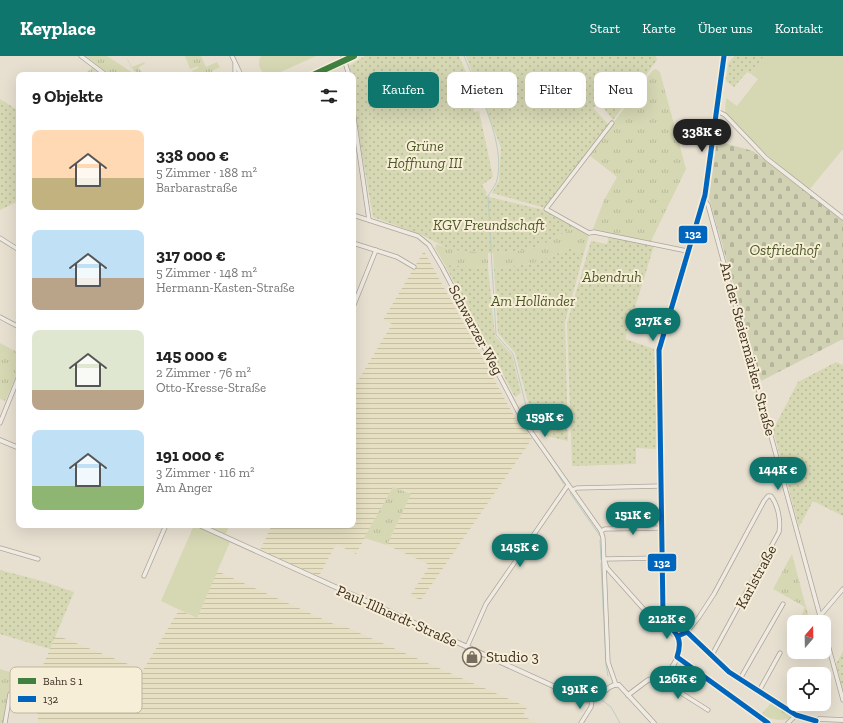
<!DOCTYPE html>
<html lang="de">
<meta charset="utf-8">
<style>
:root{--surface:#fff;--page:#f6f6f6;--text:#222;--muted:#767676;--accent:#0f766e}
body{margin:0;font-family:"Zilla Slab",serif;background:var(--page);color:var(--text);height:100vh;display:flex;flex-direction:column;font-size:15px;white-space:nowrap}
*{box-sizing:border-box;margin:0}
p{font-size:13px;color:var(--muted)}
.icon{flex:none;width:22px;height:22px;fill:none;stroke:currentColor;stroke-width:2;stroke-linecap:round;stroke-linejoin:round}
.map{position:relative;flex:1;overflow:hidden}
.panel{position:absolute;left:16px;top:16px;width:340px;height:456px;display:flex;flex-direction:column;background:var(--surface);border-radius:8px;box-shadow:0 4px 16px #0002}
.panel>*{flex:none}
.top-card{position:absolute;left:368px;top:16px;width:380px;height:36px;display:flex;gap:8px}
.needle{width:26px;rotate:20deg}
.controls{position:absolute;left:787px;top:559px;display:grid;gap:8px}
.controls a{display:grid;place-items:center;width:44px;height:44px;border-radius:8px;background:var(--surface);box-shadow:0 4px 16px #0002;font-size:20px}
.price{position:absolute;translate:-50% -34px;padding:0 9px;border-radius:14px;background:var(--accent);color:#fff;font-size:13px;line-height:26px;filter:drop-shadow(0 1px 2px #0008)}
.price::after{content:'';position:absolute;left:50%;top:24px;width:12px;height:9px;margin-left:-6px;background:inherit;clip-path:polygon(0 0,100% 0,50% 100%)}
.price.on{background:#222;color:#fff}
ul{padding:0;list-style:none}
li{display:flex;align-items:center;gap:12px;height:100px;padding:0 16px}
li span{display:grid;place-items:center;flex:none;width:112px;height:80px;border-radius:8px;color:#555}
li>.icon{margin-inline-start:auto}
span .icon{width:48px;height:48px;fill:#fffc;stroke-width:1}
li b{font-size:17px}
h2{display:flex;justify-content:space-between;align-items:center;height:48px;padding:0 16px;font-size:17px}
.tag{padding:0 14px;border-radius:8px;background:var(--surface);box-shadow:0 4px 16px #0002;font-size:14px;line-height:36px}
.tag.on{background:var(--accent);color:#fff}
header{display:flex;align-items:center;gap:24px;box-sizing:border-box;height:56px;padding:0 20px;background:var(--accent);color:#fff}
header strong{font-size:19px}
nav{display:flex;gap:22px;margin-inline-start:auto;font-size:14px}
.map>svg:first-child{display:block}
.farmland{fill:url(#farmland-rules)}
.grass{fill:url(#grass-tufts)}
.cemetery{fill:url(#cemetery-stones)}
.park{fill:url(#park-dots)}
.pitch{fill:#d6d7b3}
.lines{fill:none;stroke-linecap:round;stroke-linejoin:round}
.stream{stroke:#bcccc2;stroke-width:1}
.minor-casing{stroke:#ada599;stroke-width:5}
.tertiary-casing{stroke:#ada599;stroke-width:5.5}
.minor{stroke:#efebe3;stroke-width:3.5}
.tertiary{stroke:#efebe3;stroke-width:4}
.bus-1-casing{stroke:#f7eed8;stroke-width:8}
.bus-1{stroke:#0065bd;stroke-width:5}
.rail-1-casing{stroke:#f7eed8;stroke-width:9}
.rail-1{stroke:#408040;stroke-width:6}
.labels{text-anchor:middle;stroke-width:4;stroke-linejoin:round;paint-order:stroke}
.park-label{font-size:15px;font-style:italic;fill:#4d5a26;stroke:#f7eed8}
.street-label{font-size:15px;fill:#3d2e20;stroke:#f7eed8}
.poi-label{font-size:15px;fill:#3d2e20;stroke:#f7eed8;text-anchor:start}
.key{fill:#f7eed8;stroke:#bfb4a1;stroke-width:1}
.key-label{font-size:11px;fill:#3d2e20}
.line-badge{stroke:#f7eed8;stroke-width:1.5}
.badge-label{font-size:11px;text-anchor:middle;font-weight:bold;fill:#fff}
</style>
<header>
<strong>Keyplace</strong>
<nav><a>Start</a><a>Karte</a><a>Über uns</a><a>Kontakt</a></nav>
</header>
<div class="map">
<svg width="843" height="667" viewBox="0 0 843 667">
<defs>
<pattern id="farmland-rules" width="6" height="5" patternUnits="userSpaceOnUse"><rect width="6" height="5" fill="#e6dfc2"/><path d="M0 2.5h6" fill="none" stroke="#c6c0a6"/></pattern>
<pattern id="grass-tufts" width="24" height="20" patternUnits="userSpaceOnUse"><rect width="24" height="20" fill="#d6d7b3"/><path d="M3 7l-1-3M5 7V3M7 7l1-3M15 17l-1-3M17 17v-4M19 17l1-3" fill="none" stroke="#b9b99a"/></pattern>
<pattern id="cemetery-stones" width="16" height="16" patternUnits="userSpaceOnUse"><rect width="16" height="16" fill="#d1d1b3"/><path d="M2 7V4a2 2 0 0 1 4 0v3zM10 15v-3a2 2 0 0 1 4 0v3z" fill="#b4b49a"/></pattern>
<pattern id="park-dots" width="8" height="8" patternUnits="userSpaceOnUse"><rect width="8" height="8" fill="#d6d7b3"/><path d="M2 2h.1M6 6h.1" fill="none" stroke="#b9b99a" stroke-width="1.8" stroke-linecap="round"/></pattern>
</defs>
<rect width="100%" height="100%" fill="#e7e0d1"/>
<g class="farmland">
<polygon points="424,195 519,369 522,370 532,383 421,544 410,540 430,509 387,489 411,438 393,431 356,498 336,488 319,520 260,494 272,469 353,469 353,333 392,268 383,264"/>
<polygon points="217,515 336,569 339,568 527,651 523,660 538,667 38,667 37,623 56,579 143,614 179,554 197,562"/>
</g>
<g class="grass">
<polygon points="86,0 107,0 136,19 110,19"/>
<path d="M126 0 132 11 144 6 145 8 140 10 139 13 146 19C134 19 130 10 126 0Z"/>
<polygon points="185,0 201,0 206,11 217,6 220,11 212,15 210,19 195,19 192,15 198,12 198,10 190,13"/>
<polygon points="93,11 104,19 91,19 87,16"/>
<polygon points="656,13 660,16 686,113 650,187 593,173 604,144 617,121 589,99 653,14"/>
<path d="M574 171 589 179 584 197 568 192C545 206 521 210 494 213L493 197 518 195 540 190Z"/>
<polygon points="437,188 451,194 488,196 488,212 445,209 435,192"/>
<polygon points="0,287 19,297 19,314 5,345 0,343"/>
<polygon points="393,431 411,438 387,489 364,482"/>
<polygon points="211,469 229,469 226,478 210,471"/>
<polygon points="792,498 810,566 799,565 805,551 773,533"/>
<polygon points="0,613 13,617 4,667 0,667"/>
<path d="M771 647 791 660C787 667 769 663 761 659Z"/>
</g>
<polygon class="cemetery" points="724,87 753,95 843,164 843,283 761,325 709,142 716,90"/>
<g class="park">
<polygon points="365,0 459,0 473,32 474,56 479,55 493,121 482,129 487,137 485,138 489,141 544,154 574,171 540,190 518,195 493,197 451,194 420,178 373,161 353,44 354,24 349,10"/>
<polygon points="466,0 656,0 657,4 613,64 599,46 593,52 609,69 545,152 492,137 499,125 501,92"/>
<polygon points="734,0 764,0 751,18 747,16 734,31 726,25 728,8"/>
<polygon points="0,43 19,55 19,145 0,154"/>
<polygon points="609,180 654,190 625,283 654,293 657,393 636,392 636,408 572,410 567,267 591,185 607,188"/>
<path d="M568 192 584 197 565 266 568 385 547 380 541 368 534 369 515 297 498 277 494 213C521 210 545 206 568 192Z"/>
<polygon points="445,209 488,212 495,280 512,299 521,337 515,341"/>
<polygon points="836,306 843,309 843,460 813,445 799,471 773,374 798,326"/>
<polygon points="0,514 42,525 74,536 50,593 0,578"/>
<polygon points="843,595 843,634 836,608"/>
</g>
<g class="pitch">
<path d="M261 0H316L274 19H266C259 14 257 7 261 0Z"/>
<path d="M764 0H843V93L809 134C778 109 751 87 725 56L726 42 737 50 758 23 751 18Z"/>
<polygon points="194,469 230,486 197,562 161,545"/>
</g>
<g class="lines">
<g class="stream">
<path d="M464 0C478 34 506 88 497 124 496 129 491 135 488 140L496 279 513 298 529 362V369"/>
<polyline points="527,372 539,391"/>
<polyline points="544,397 564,428"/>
<polyline points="570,437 600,480"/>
<polyline points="600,484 601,503"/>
<polyline points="601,507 606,609 608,620"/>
<polyline points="602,644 611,651 620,667"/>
</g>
<g class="minor-casing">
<g id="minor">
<polyline points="81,0 106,19"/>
<polyline points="232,0 241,19"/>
<polyline points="343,0 349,19"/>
<polyline points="235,8 235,19"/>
<polyline points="353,55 369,164"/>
<polyline points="717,55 725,59 766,102 843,162"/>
<polyline points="612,67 546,153 589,177 594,176 687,195"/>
<polyline points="704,143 708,149 820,560"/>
<polyline points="353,159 418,180 429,189 442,211 522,363 601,475 603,482 608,606 616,629"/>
<polyline points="0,182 19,194"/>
<polyline points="353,187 397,201 414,211"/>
<polyline points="353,251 376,194"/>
<polyline points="0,261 19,271"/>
<polyline points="0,367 19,320"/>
<polyline points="572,434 577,432 661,430"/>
<polyline points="601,475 605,473 662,472"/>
<polyline points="0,492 38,503"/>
<polyline points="662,502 604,503 607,512 656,567 662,569 676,580 687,576 729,616 796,659 816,665"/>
<polyline points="144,520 166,469"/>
<polyline points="822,566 820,560 843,533"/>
<polyline points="824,574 843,644"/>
<path d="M687 576 699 561 714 538 764 445 768 440H771C778 449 781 465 779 476L712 599"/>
<polyline points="467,591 486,548 568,429"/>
<polyline points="677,601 768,667"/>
<polyline points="659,623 708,654"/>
<polyline points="740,623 783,548"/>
<polyline points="759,635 780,597"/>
<polyline points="5,667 10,638"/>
<polyline points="581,667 591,651 592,645"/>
<polyline points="788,667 796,659"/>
</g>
</g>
<g class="tertiary-casing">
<g id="tertiary">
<polyline points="0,384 19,392"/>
<path d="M199 469 584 644C600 648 605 627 619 629L654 667"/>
<path d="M628 639 648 624 665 620C676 608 687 589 675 574 671 568 665 565 663 558L659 294 690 185 705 139 724 0"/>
<polyline points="815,667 819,663 843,664"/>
</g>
</g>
<use href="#minor" class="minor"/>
<use href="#tertiary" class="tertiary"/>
<g class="bus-1-casing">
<g id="bus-1">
<path d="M724 0 705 139 659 294 663 558C671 577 685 577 677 601L768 667"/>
<polyline points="678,580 687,576 729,616 796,659 816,665"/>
</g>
</g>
<use href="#bus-1" class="bus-1"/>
<g class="rail-1-casing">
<polyline id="rail-1" points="313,19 354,0"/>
</g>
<use href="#rail-1" class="rail-1"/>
</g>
<defs>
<g id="shop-ring" transform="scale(1)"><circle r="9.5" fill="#f7eed8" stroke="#786c5e" stroke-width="1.5"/><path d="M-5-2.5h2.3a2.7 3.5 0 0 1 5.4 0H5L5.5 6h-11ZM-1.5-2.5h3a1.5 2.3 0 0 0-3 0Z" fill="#786c5e"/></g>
</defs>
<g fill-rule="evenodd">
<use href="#shop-ring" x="472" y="601"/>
</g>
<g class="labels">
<g class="park-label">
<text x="425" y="95">Grüne<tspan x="425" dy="17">Hoffnung III</tspan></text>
<text x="489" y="174">KGV Freundschaft</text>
<text x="784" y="199">Ostfriedhof</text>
<text x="612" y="226">Abendruh</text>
<text x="533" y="250">Am Holländer</text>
</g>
<g class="street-label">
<text transform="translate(476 274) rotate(62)" y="5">Schwarzer Weg</text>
<text transform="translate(748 293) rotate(75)" y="5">An der Steiermärker Straße</text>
<text transform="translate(756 521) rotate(-62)" y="5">Karlstraße</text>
<text transform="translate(397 560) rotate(24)" y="5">Paul-Illhardt-Straße</text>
</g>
<g class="poi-label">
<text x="486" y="606">Studio 3</text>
</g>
</g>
<rect x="10" y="611" width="132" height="46" rx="6" class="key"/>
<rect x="18" y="622" width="18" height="6" fill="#408040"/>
<rect x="18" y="640" width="18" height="6" fill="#0065bd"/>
<g class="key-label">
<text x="43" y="629">Bahn S 1</text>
<text x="43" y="647">132</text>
</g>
<g class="line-badge">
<rect x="678" y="169" width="30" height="19" rx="4" fill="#0065bd"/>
<rect x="647" y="497" width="30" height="19" rx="4" fill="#0065bd"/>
</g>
<g class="badge-label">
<text x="693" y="182">132</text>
<text x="662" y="511">132</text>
</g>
</svg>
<div class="controls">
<a><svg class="needle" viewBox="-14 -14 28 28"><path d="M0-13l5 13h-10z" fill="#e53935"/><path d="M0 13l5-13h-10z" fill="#767676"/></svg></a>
<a><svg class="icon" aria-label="locate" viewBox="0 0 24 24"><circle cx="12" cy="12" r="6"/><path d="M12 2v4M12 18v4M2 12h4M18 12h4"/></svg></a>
</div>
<b class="price on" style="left:702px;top:97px">338K €</b>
<b class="price" style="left:653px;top:286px">317K €</b>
<b class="price" style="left:545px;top:382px">159K €</b>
<b class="price" style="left:778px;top:435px">144K €</b>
<b class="price" style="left:633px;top:480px">151K €</b>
<b class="price" style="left:520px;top:512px">145K €</b>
<b class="price" style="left:667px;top:584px">212K €</b>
<b class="price" style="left:678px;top:644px">126K €</b>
<b class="price" style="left:580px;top:654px">191K €</b>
<div class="top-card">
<a class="tag on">Kaufen</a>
<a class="tag">Mieten</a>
<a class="tag">Filter</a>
<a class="tag">Neu</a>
</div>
<section class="panel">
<h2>9 Objekte<svg class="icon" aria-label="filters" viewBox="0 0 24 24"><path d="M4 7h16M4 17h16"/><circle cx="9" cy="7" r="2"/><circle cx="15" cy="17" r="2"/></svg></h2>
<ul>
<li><span style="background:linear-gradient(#ffd9b3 60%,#c2b280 0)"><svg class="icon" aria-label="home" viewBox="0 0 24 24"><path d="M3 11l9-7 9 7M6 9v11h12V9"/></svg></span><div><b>338 000 €</b><p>5 Zimmer · 188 m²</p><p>Barbarastraße</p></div></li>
<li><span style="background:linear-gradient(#bfe0f5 60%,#b9a48a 0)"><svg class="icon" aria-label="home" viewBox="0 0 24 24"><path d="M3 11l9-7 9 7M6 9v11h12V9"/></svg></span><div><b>317 000 €</b><p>5 Zimmer · 148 m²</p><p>Hermann-Kasten-Straße</p></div></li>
<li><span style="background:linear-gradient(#dfe7d0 75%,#b9a48a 0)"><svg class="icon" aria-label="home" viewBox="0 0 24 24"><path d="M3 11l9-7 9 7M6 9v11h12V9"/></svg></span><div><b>145 000 €</b><p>2 Zimmer · 76 m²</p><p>Otto-Kresse-Straße</p></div></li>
<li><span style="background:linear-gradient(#bfe0f5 70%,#8fb573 0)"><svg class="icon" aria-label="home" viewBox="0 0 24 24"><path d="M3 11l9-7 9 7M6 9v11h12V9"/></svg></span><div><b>191 000 €</b><p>3 Zimmer · 116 m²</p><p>Am Anger</p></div></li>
</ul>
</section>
</div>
